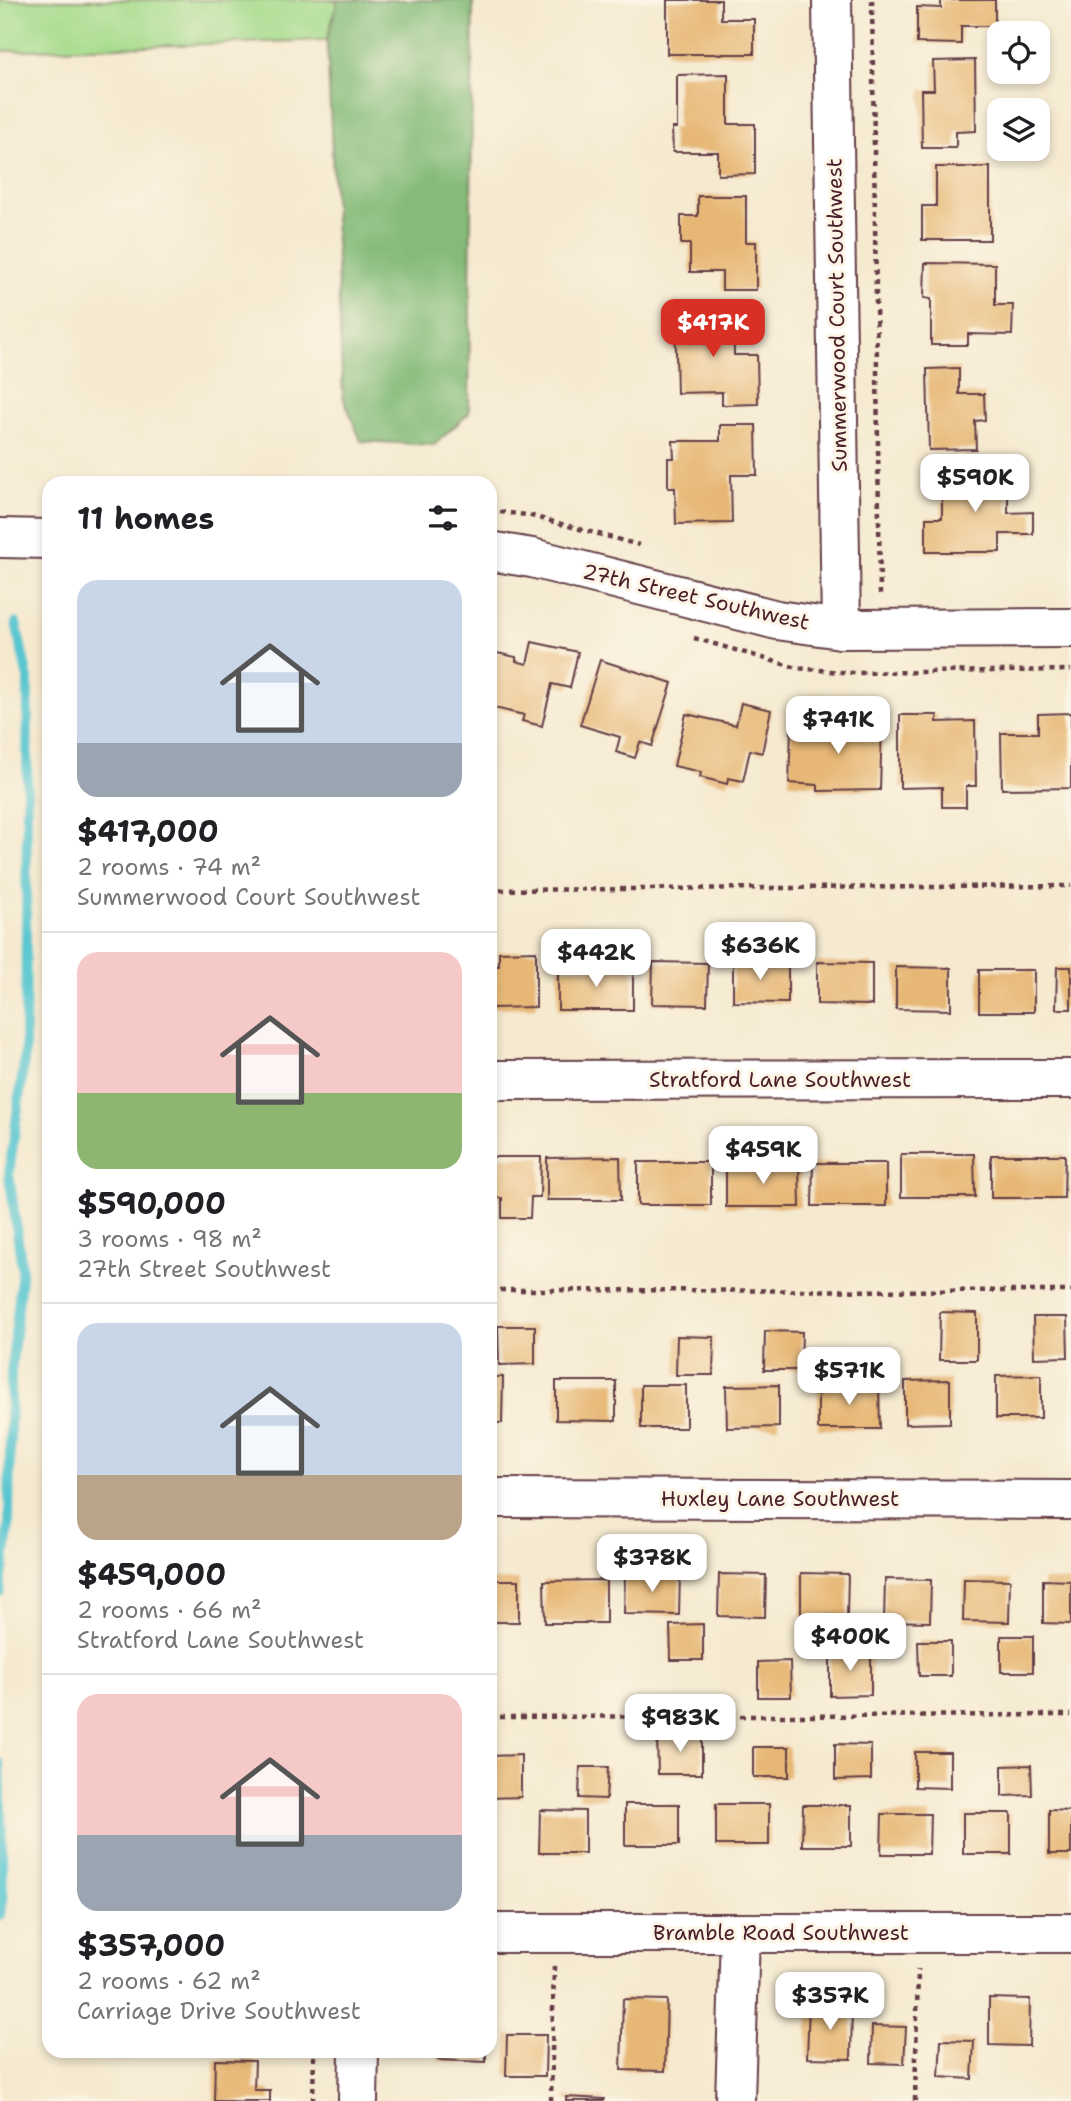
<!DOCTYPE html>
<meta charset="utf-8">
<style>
:root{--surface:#fff;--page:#f2f2f2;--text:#202124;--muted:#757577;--line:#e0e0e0;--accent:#d93025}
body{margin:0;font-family:"Shantell Sans",sans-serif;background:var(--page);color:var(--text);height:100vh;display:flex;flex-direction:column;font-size:26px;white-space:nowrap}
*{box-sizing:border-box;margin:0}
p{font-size:23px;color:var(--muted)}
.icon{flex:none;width:38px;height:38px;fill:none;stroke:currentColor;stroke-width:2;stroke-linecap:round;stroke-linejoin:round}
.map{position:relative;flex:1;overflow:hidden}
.drawer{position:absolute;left:42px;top:476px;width:455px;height:1582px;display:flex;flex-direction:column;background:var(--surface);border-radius:21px;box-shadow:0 4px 10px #0003}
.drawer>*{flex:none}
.buttons{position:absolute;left:987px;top:21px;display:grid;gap:14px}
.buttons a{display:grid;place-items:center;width:63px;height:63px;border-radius:14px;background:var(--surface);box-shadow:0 4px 10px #0003;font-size:35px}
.price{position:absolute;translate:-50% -60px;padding:0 16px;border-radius:14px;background:#fff;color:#222;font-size:23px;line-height:46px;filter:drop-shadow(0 2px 4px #0008)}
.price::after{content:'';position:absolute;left:50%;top:42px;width:21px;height:16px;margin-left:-10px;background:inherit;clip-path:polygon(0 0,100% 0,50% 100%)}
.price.active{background:var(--accent);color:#fff}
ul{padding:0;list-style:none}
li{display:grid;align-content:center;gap:14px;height:371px;padding:0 35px}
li+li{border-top:2px solid var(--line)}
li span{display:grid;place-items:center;height:217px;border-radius:21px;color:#555}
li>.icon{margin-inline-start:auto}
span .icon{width:126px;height:126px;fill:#fffc;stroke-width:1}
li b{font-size:30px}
h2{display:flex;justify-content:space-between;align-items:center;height:84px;padding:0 35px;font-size:30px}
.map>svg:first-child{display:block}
.green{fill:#a6db8c;stroke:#787d5c;stroke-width:2}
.forest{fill:#84bb78;stroke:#676d52;stroke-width:2}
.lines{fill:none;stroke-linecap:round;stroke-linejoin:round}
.stream{stroke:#59c6d0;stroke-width:10}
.building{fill:#e7b774}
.minor-casing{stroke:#643d44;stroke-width:42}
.path{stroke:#643d44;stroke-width:4.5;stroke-dasharray:5 5;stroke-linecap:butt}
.minor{stroke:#fff;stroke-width:38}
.labels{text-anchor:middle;stroke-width:6;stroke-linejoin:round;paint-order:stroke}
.street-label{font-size:21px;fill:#4a1f2b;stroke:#fcf5e5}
</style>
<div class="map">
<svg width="1071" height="2101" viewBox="0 0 1071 2101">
<rect width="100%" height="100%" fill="#fcf5e5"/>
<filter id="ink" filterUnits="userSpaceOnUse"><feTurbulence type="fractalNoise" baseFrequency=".0143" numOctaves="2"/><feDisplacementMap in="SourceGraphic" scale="14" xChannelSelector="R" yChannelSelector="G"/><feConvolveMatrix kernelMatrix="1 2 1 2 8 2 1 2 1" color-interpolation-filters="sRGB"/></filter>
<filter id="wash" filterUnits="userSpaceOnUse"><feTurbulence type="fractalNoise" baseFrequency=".00686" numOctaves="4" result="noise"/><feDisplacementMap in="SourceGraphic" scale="28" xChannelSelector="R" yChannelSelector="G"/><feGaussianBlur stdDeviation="1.57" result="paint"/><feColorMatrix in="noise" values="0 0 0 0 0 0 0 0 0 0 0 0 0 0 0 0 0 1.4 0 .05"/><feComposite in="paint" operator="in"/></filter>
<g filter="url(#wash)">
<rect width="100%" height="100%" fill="#f5e9cf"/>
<polygon class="green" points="0,0 338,0 327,40 0,51"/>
<polygon class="forest" points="338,0 473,0 469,413 434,445 361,441 343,397 327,40"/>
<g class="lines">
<g class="stream">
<polyline points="0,1592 9,1524 11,1372 22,1269 9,1174 25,1055 28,679 16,623"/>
<polyline points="0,1764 3,1897 0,1915"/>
</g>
</g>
<g id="blocks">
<g class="building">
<polygon points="667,0 721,0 721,19 754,19 754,54 667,54"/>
<polygon points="941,0 995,0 995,26 961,26 961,44 917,43 917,7 941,8"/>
<polygon points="975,60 976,131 956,132 956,148 922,148 921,90 934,90 933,61"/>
<polygon points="728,74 728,124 755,124 755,174 718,175 718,152 673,152 672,128 677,128 677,75"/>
<polygon points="936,167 990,167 990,240 922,240 922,206 936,206"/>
<polygon points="698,196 746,196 746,242 756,242 756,290 722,290 722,272 690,272 690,244 681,244 681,216 698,216"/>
<polygon points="925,263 995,264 995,305 1013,305 1012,335 968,334 968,345 931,345 931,299 924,298"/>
<polygon points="733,312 734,355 757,355 758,404 722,405 722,392 677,393 675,313"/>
<polygon points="959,368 959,394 984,394 985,420 975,421 976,449 929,450 927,369"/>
<polygon points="720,425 756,425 757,475 731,475 732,523 676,524 675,488 668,488 668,458 674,458 673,441 720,441"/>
<polygon points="950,467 1002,467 1001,487 1008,487 1008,513 1033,512 1033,534 1000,534 1000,552 926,552 926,518 942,518 942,487 950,487"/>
<polygon points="532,642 578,652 570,688 552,684 542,726 522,721 524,715 490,707 492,652 516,657 516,661 527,664"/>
<polygon points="600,660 672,683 652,746 640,742 635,758 616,752 620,737 580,725"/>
<polygon points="741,703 771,710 762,753 750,750 743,781 728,778 727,784 700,777 701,772 674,766 686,714 736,725"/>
<polygon points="1071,713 1071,788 1002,789 1001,733 1038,733 1038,714"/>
<polygon points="900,715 937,715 937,722 975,721 976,786 966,786 966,807 942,807 942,787 900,788"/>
<polygon points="831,719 882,721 880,790 818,791 818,785 789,783 791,730 830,731"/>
<polygon points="536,951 536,1007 490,1008 490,966 499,966 499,952"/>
<polygon points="733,960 788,961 788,1003 733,1002"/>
<polygon points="653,962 708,963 707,1005 652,1004"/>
<polygon points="817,962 872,963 872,1005 817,1004"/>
<polygon points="633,967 633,1010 558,1010 558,968"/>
<polygon points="896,967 951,968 951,1010 896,1009"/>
<polygon points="1057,967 1071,967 1071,1009 1056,1009"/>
<rect x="979" y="970" width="55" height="42"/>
<polygon points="901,1154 974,1154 975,1197 901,1197"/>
<polygon points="991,1155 1065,1155 1064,1198 991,1198"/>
<polygon points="490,1157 541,1157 540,1197 531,1197 530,1218 502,1218 502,1198 490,1198"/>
<polygon points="620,1157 621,1200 547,1200 547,1158"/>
<rect x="638" y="1162" width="73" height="43"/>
<polygon points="813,1163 886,1163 886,1206 812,1206"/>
<polygon points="726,1164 799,1164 800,1207 726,1207"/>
<polygon points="940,1312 977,1313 977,1360 939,1360"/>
<polygon points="1033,1317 1067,1317 1068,1357 1034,1358"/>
<polygon points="498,1326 535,1326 535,1364 499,1365"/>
<polygon points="765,1331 802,1332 801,1370 764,1370"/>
<polygon points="677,1336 714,1337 713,1375 676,1375"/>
<polygon points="1041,1375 1041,1418 996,1418 996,1376"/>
<polygon points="490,1377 503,1377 502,1423 490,1423"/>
<polygon points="950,1380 950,1423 905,1424 905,1381"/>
<polygon points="556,1381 616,1381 616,1421 556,1420"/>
<polygon points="879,1384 880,1429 818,1429 818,1385"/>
<rect x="641" y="1385" width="45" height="43"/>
<polygon points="779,1385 779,1427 727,1428 726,1386"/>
<polygon points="625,1572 680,1573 679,1615 624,1614"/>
<polygon points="801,1573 848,1574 847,1616 801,1615"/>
<polygon points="719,1574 766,1575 765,1617 718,1616"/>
<polygon points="885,1579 931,1580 930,1622 884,1621"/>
<polygon points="964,1579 1010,1580 1009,1622 963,1621"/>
<rect x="490" y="1580" width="29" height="42"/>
<polygon points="606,1580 606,1623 545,1623 544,1581"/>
<polygon points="1043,1580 1071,1581 1071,1624 1043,1623"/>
<polygon points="703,1624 703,1660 671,1660 670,1625"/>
<rect x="1001" y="1636" width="32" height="36"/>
<polygon points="918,1641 951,1641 951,1676 919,1676"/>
<polygon points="830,1650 871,1650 871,1695 830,1696"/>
<polygon points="790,1661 791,1697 758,1697 758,1662"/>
<polygon points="657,1735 702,1735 702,1774 658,1774"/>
<polygon points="835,1744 871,1745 871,1779 835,1780"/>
<rect x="753" y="1747" width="36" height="30"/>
<polygon points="915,1752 950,1752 950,1788 915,1787"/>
<polygon points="521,1755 521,1797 490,1798 490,1756"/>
<polygon points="1031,1765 1032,1795 1002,1796 1002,1766"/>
<polygon points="580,1767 608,1767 606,1799 579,1798"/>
<rect x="625" y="1804" width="54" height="41"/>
<rect x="716" y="1804" width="53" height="41"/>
<polygon points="803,1805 851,1805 851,1846 802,1846"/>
<polygon points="540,1810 585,1811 585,1853 539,1853"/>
<polygon points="1049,1810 1071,1811 1071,1854 1049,1854"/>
<rect x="963" y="1813" width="48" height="41"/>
<polygon points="882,1814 930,1814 929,1854 881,1854"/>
<polygon points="989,1998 1030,1999 1029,2046 989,2045"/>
<polygon points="623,1999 667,2000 665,2071 621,2070"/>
<polygon points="809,2005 852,2006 851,2059 807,2058"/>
<polygon points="872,2026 906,2027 904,2064 871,2063"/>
<polygon points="507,2035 546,2035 545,2076 506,2076"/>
<polygon points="941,2040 974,2041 972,2079 939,2077"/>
<polygon points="438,2051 486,2051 486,2062 438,2060"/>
<polygon points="215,2060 255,2061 254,2090 270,2090 270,2101 214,2101"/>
<polygon points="566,2097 604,2099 604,2101 566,2101"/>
</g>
</g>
</g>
<g filter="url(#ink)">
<use href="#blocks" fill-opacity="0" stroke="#643d44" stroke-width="2"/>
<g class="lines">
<g class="minor-casing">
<g id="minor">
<polyline points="832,0 841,629"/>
<polyline points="0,538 49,539"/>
<polyline points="490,551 532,558 777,620 841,629 1071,628"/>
<polyline points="490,1080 1071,1079"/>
<polyline points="490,1498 1071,1500"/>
<polyline points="490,1933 1071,1933"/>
<polyline points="358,2101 359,2051"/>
<polyline points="735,2101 740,1933"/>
</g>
</g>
<g class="path">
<polyline points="872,0 880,594"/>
<polyline points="490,511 528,515 639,545"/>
<polyline points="694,638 797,668 852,673 1071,670"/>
<polyline points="490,890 1071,886"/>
<polyline points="490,1290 1071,1291"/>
<polyline points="490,1717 1071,1715"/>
<polyline points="313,2101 314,2051"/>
<polyline points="551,2101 554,1965"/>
<polyline points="915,2101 918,1969"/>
</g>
<use href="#minor" class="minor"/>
</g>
</g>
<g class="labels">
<g class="street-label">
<text transform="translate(837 315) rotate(-91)" y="7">Summerwood Court Southwest</text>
<text transform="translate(696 597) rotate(13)" y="7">27th Street Southwest</text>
<text x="780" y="1087">Stratford Lane Southwest</text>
<text x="780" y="1506">Huxley Lane Southwest</text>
<text x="781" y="1940">Bramble Road Southwest</text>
</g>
</g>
</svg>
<div class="buttons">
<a><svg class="icon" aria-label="locate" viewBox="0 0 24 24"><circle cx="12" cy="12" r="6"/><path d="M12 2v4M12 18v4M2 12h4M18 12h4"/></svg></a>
<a><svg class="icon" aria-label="layers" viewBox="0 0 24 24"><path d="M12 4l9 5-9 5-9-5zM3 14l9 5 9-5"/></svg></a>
</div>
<b class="price active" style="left:713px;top:359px">$417K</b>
<b class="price" style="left:975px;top:514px">$590K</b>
<b class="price" style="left:838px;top:756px">$741K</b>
<b class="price" style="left:760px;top:982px">$636K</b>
<b class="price" style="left:596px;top:989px">$442K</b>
<b class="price" style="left:763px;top:1186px">$459K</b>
<b class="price" style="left:849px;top:1407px">$571K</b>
<b class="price" style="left:652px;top:1594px">$378K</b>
<b class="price" style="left:850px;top:1673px">$400K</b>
<b class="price" style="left:680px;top:1754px">$983K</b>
<b class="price" style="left:830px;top:2032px">$357K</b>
<section class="drawer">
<h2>11 homes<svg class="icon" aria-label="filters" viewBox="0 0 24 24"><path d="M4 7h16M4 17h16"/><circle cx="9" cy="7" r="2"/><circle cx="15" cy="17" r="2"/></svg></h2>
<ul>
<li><span style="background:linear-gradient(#c9d6e8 75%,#9aa5b1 0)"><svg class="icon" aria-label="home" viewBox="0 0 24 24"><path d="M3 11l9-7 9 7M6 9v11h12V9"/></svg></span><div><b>$417,000</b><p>2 rooms · 74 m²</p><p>Summerwood Court Southwest</p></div></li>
<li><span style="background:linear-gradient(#f6c9c9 65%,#8fb573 0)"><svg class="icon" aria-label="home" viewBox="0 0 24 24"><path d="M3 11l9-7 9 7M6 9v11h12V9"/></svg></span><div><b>$590,000</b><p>3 rooms · 98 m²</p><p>27th Street Southwest</p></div></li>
<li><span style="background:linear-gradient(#c9d6e8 70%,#b9a48a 0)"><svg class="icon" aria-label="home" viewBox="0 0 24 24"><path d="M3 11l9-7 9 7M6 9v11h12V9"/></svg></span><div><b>$459,000</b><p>2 rooms · 66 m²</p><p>Stratford Lane Southwest</p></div></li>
<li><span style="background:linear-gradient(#f6c9c9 65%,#9aa5b1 0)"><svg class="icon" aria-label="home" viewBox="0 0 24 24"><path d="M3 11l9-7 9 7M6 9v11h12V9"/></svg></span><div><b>$357,000</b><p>2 rooms · 62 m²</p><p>Carriage Drive Southwest</p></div></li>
</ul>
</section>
</div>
